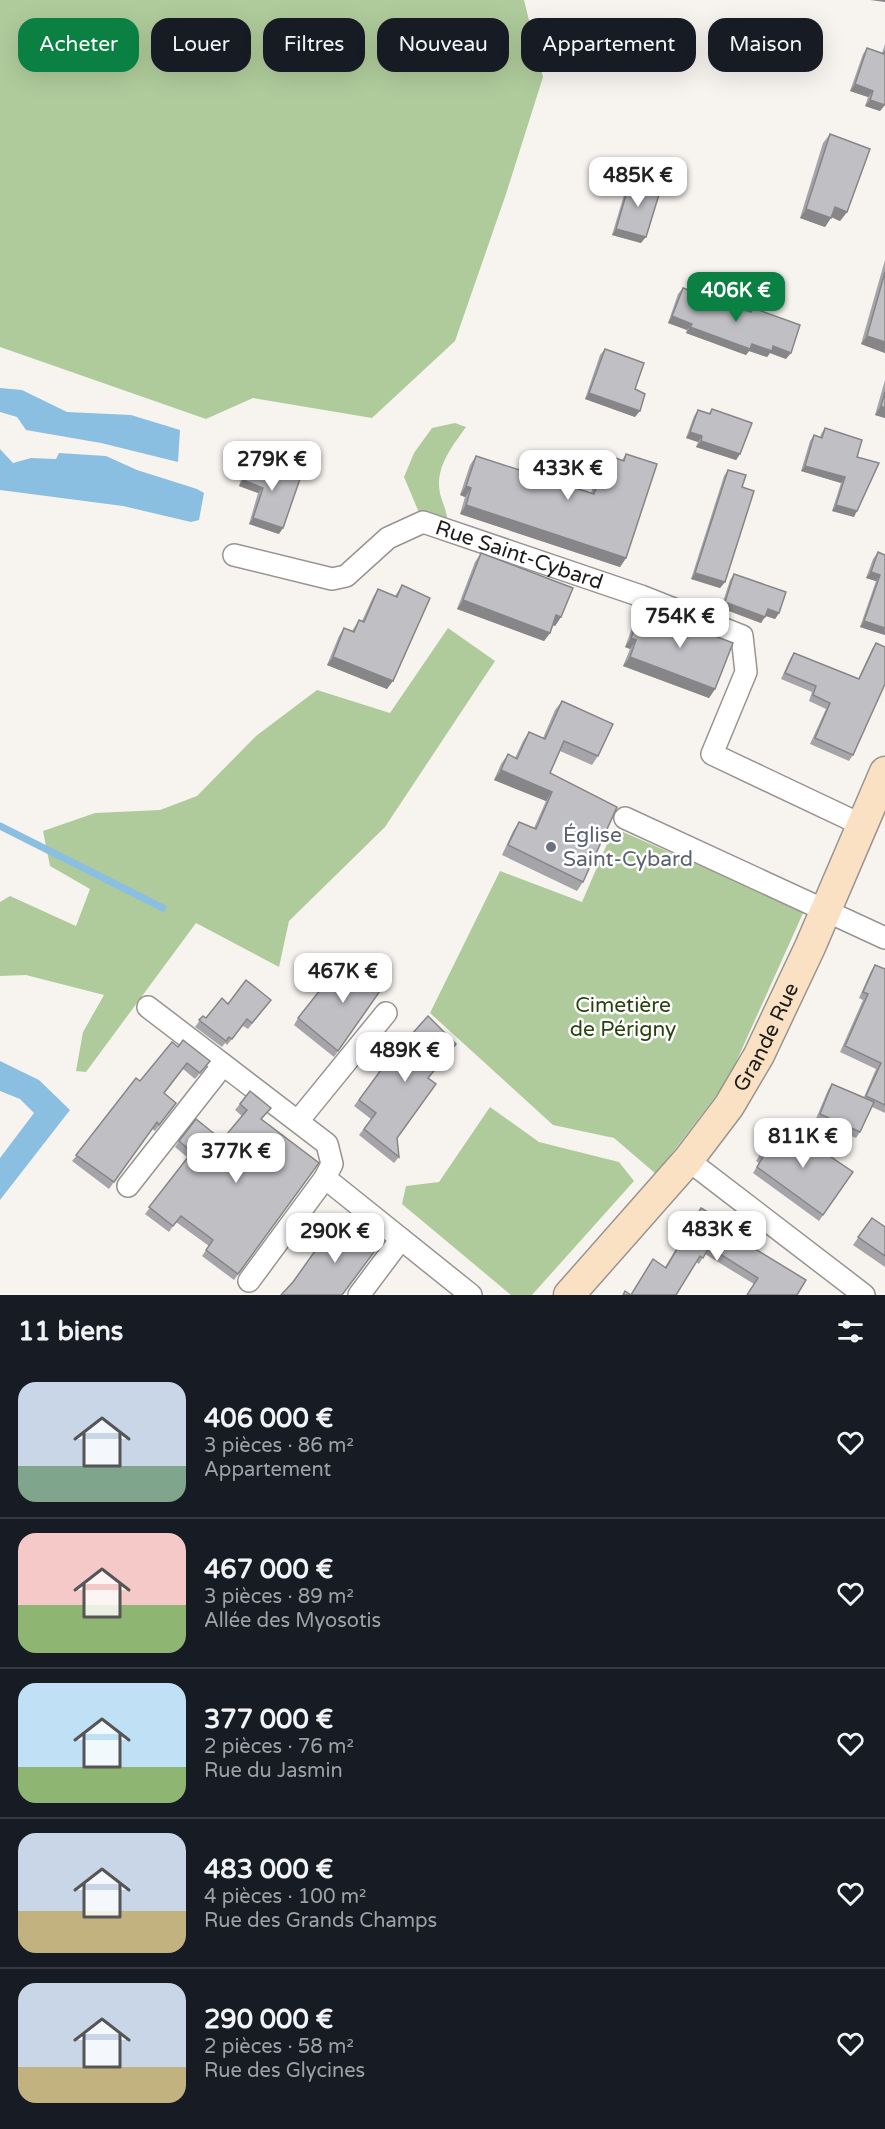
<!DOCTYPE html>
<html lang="fr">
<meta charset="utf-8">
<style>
:root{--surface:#171b24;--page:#242831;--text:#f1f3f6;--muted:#9ea1a6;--line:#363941;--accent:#0b8043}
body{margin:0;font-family:"Varela Round",sans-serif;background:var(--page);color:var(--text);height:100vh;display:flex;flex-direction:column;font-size:22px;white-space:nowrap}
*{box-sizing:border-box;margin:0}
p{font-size:20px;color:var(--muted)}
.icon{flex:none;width:33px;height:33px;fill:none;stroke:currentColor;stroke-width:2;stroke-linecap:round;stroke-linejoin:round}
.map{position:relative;height:1295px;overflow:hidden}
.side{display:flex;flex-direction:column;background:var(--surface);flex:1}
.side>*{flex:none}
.top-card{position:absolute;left:18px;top:18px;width:849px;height:54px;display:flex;gap:12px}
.price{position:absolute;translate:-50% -51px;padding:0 14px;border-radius:12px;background:#fff;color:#222;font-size:20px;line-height:39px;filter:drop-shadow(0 2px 3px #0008)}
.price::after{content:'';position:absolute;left:50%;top:36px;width:18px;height:14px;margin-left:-9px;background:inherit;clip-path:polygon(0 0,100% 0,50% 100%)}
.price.selected{background:var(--accent);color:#fff}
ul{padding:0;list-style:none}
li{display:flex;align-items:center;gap:18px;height:150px;padding:0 18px}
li+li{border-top:2px solid var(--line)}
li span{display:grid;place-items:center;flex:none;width:168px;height:120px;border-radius:18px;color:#555}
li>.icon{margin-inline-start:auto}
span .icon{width:72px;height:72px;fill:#fffc;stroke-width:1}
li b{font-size:26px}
h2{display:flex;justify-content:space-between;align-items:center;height:72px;padding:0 18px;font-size:26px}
.tag{padding:0 21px;border-radius:18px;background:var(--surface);box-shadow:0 6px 24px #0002;font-size:21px;line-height:54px}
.tag.selected{background:var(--accent);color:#fff}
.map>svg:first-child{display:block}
.green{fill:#afcb9b}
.water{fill:#8abfe2}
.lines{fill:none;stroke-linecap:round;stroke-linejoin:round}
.stream{stroke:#8abfe2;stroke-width:7}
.street-casing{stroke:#979491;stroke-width:24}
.secondary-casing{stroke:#979491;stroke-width:33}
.street{stroke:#fff;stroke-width:21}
.secondary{stroke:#fae1c3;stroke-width:30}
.wall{fill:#a5a4a8}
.shaded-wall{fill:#868688}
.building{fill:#c0bfc3;stroke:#868688;stroke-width:1.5}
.worship-dot{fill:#6b7280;stroke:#fff;stroke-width:2}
.labels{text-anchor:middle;stroke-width:5;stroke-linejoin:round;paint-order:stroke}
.street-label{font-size:21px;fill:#1d1c1a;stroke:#fff}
.worship-label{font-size:21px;fill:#5b616d;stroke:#fff;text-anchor:start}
.park-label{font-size:21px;fill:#28430e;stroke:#fff}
</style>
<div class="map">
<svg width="885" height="1295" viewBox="0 0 885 1295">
<rect width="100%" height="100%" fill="#f7f4f0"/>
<g class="green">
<polygon points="0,0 524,0 543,77 506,194 455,341 372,418 253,398 206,419 0,347"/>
<path d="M455 423 466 427C451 448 433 470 441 497 446 512 448 514 447 530L423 522 404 477 414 453 432 428Z"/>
<polygon points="448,628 495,661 385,827 289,921 279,967 196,923 86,1072 76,1071 83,1032 104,995 26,975 0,976 0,902 10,896 76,926 90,889 50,866 43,831 95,813 160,810 197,796 256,736 317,690 390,713"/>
<polygon points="614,828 804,911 728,1080 656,1174 614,1138 553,1125 430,1013 500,871 582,902"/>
<polygon points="490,1107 539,1142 619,1162 634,1181 532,1295 511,1295 402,1204 406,1186 439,1182"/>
</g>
<g class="water">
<polygon points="0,388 22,390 67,412 131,415 180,430 178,462 101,443 26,430 17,417 0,412"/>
<polygon points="0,449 13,463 31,458 56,459 59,453 106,456 137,470 197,489 204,493 199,520 191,522 123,506 0,490"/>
<polygon points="0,1061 39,1080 70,1110 0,1200 0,1158 34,1113 20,1099 0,1091"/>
</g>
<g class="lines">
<polyline class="stream" points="0,826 163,908"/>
<g class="street-casing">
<g id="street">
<path id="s1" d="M234 555 332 579 346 576 388 538 423 522 641 596 742 636 746 672 712 754 862 825"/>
<polyline points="625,818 885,938"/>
<polyline points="148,1007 327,1144 332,1164 325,1178 471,1295"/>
<polyline points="298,1121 386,1013"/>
<polyline points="688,1160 864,1295"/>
<polyline points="128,1186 223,1065"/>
<polyline points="249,1281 325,1178"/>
<polyline points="359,1295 401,1239"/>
</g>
</g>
<g class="secondary-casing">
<g id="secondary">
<path id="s2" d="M569 1295 688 1160 729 1106 759 1055 810 947 885 772"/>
</g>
</g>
<use href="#street" class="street"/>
<use href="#secondary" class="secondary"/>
</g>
<g class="wall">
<polygon points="885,44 885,104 880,111 865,106 868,97 850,91 863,54 867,48 882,53"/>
<polygon points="830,134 847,212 840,221 831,217 825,227 800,218 823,143"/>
<polygon points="631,178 641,243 612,235 627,185"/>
<polygon points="885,260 885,353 861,344"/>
<polygon points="683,288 750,311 753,308 786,359 770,353 767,357 749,351 746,355 686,333 687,330 668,323 678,294"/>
<polygon points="605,349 635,389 635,417 585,399 600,355"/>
<polygon points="885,380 885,418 875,415"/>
<polygon points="712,409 740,454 736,460 696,447 698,442 686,438 694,416 698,410 709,413"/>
<polygon points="825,428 857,457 854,517 832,511 841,483 801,471 810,441 814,435 820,438 821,434"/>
<polygon points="626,454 626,558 620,567 460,514 465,497 460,495 470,465 476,456 591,493 600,464 607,455 622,460"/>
<polygon points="250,459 279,534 249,524 258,493 239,486 246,464"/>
<polygon points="728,470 742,487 725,582 720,588 691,579 724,476"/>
<polygon points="878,552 885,555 885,635 860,627 876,581 866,578 873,559"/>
<polygon points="481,553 561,617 555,626 553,625 550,633 544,641 457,609 475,562"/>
<polygon points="734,574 779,613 775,619 765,616 761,623 721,608 730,580"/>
<polygon points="402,585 387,689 327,665 339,636 344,628 352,631 359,620 362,621 373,597 378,589 395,596"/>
<polygon points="642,608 715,689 709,698 623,666 630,649 625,647 636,617"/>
<polygon points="876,643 853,755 849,761 810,744 826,709 809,701 812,692 781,679 790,659 794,653 858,679 872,649"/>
<polygon points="562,701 598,756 592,765 560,751 550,773 583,882 577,891 502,855 513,831 519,822 534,828 546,801 494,780 501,764 508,754 515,758 523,741 529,732 543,738 555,710"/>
<polygon points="875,965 885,969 885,1113 872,1107 860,1132 856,1138 815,1121 828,1090 832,1084 864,1097 876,1069 840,1052 863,1000 859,998 871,971"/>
<polygon points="387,981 334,1057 294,1025 298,1018"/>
<polygon points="271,1000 248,1029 243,1026 227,1045 225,1043 222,1047 195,1027 203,1016 206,1018 228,1004"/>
<polygon points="178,1047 210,1061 195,1079 183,1069 164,1093 172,1109 155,1131 152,1129 109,1189 72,1161 140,1081"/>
<polygon points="452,1050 428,1078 397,1138 399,1157 394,1163 359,1135 371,1119 354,1106 386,1063"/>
<polygon points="250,1091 262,1119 319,1163 234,1280 202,1256 209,1246 176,1222 169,1232 145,1214 188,1158 175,1147 179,1141 222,1140 242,1116 235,1110"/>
<polygon points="781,1123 853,1172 819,1221 753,1173 759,1163 756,1161"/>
<polygon points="701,1208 734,1236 797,1295 754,1284 705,1254 699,1264 696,1262 631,1294 665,1267"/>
<polygon points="872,1218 885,1227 885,1267 853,1245"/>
</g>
<g class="shaded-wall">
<polygon points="870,0 885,0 885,2"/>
<polygon points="855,84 873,91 868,97 850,91"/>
<polygon points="870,100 885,105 880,111 865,106"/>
<polygon points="835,207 847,212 840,221 829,216"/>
<polygon points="806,209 831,218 825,227 800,218"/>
<polygon points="616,229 646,237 641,243 612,235"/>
<polygon points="672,316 692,324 687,330 668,323"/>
<polygon points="690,327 752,344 773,346 791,353 786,359 770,353 767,357 749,351 746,355 686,333"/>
<polygon points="867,336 885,342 885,353 861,344"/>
<polygon points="589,393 640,411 635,417 585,399"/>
<polygon points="881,406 885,408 885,418 875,415"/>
<polygon points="690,432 702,436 698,442 686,438"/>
<polygon points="701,441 740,454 736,460 696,447"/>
<polygon points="805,466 845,477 841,483 801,471"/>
<polygon points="243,480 263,488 258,493 239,486"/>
<polygon points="466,486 471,488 465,497 460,495"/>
<polygon points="466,505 626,558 620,567 460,514"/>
<polygon points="836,505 857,511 854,517 832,511"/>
<polygon points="253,518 283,528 279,534 249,524"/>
<polygon points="871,572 880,575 876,581 866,578"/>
<polygon points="695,573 725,582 720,588 691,579"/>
<polygon points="463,600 550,633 544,641 457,609"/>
<polygon points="725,602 765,617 761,623 721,608"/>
<polygon points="768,609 779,613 775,619 764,615"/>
<polygon points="556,615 561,617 555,626 550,624"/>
<polygon points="864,621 885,628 885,635 860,627"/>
<polygon points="631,638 636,640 630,649 625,647"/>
<polygon points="333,657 393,681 387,689 327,665"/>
<polygon points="630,657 715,689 709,698 623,666"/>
<polygon points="501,770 552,792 546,801 494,780"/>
</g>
<g class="building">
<polygon points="867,48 884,54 885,51 885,105 870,100 873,91 855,84"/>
<polygon points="830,134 870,149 847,212 835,207 831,218 806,209"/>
<polygon points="631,178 661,188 646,237 616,229"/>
<polygon points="885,272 885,342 867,336"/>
<polygon points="683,288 751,312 753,308 800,325 791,353 773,346 772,351 752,344 750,349 690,327 692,324 672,316"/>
<polygon points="605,349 644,363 635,389 645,394 640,411 589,393"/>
<polygon points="885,392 885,408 881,406"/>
<polygon points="712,409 752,423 740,454 701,441 702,436 690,432 698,410 710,414"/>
<polygon points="825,428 862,440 857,457 879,463 857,511 836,505 845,477 805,466 814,435 822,438"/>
<polygon points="626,454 657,464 626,558 466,505 471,488 466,486 476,456 594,494 607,455 624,461"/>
<polygon points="250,459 301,476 283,528 253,518 263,488 243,480"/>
<polygon points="728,470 746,475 742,487 754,491 725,582 695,573"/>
<polygon points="878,552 885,555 885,628 864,621 880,575 871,572"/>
<polygon points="481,553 573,588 561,617 556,615 550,633 463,600"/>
<polygon points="734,574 786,592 779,613 768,609 765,617 725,602"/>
<polygon points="402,585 430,598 393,681 333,657 344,628 354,632 359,620 364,622 378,589 397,597"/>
<polygon points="642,608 733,643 715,689 630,657 636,640 631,638"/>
<polygon points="876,643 885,647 885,684 853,755 815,738 830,703 813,695 816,686 785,673 794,653 859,679"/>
<polygon points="562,701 613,724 598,756 564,741 550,773 617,807 583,882 508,845 519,822 536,829 552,792 501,770 508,754 517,759 529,732 545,739"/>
<polygon points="358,959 387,981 338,1051 298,1018 332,975 341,983"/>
<polygon points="875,965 885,969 885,1105 866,1096 881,1063 845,1046 868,994 863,992"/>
<polygon points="246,980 271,1000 252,1023 247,1019 232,1039 229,1037 226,1041 199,1020 203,1016 206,1018 222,998 228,1004"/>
<polygon points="428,1016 456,1044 428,1078 436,1084 397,1138 399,1157 364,1129 376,1113 359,1100 386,1063"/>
<polygon points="183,1040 210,1061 200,1073 187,1063 164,1093 176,1103 159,1125 157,1122 114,1182 76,1155 136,1078 140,1081 172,1042 178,1047"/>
<polygon points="832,1084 874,1102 860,1132 820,1114"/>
<polygon points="250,1091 271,1108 261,1119 319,1163 238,1274 206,1250 213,1240 181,1216 173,1226 149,1207 192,1152 179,1141 196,1119 222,1140 247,1110 240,1104"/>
<polygon points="781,1123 853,1172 823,1215 757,1167 763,1157 760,1155"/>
<polygon points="701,1208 738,1230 734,1236 806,1280 797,1295 747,1295 758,1278 709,1247 703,1258 700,1256 676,1295 623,1295 625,1291 631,1295 653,1259 666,1268"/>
<polygon points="872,1218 885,1227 885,1256 858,1237"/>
<polygon points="350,1222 380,1244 342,1295 281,1295 293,1282 325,1237 334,1243"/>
</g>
<circle class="worship-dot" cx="551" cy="847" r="6"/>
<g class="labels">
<g class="street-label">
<text dy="7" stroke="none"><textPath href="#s1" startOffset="312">Rue Saint-Cybard</textPath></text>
<text dy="7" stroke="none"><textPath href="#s2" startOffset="326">Grande Rue</textPath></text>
</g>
<g class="worship-label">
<text x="563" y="842">Église<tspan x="563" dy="24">Saint-Cybard</tspan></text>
</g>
<g class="park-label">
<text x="623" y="1012">Cimetière<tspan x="623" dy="24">de Périgny</tspan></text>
</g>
</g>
</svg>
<b class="price" style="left:638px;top:208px">485K €</b>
<b class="price selected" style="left:736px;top:323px">406K €</b>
<b class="price" style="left:272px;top:492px">279K €</b>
<b class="price" style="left:568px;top:501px">433K €</b>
<b class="price" style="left:680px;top:649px">754K €</b>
<b class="price" style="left:343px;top:1004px">467K €</b>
<b class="price" style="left:405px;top:1083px">489K €</b>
<b class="price" style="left:803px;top:1169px">811K €</b>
<b class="price" style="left:236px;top:1184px">377K €</b>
<b class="price" style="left:717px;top:1262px">483K €</b>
<b class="price" style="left:335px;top:1264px">290K €</b>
<div class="top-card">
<a class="tag selected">Acheter</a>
<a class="tag">Louer</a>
<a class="tag">Filtres</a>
<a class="tag">Nouveau</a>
<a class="tag">Appartement</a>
<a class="tag">Maison</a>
</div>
</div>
<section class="side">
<h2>11 biens<svg class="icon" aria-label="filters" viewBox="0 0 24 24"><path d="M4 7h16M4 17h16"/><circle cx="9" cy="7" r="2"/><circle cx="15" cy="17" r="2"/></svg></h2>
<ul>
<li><span style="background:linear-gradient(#c9d6e8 70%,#7fa58c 0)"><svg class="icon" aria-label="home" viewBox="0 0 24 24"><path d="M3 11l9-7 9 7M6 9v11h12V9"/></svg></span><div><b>406 000 €</b><p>3 pièces · 86 m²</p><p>Appartement</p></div><svg class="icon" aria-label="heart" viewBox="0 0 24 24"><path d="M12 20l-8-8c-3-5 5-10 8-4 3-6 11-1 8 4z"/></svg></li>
<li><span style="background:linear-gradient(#f6c9c9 60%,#8fb573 0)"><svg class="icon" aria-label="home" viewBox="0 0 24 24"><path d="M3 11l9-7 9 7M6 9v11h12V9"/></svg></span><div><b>467 000 €</b><p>3 pièces · 89 m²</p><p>Allée des Myosotis</p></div><svg class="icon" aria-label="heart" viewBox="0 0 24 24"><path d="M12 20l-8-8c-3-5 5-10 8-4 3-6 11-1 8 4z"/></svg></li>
<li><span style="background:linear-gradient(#bfe0f5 70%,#8fb573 0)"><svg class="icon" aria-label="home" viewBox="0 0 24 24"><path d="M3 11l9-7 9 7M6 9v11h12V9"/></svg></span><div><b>377 000 €</b><p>2 pièces · 76 m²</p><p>Rue du Jasmin</p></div><svg class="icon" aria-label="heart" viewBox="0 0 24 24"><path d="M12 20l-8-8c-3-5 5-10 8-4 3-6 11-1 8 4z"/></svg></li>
<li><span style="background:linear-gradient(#c9d6e8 65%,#c2b280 0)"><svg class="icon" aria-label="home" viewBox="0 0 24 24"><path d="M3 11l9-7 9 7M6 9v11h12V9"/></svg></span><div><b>483 000 €</b><p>4 pièces · 100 m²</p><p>Rue des Grands Champs</p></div><svg class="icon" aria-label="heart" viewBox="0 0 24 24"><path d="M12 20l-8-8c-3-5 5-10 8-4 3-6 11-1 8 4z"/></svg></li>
<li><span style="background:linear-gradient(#c9d6e8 70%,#c2b280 0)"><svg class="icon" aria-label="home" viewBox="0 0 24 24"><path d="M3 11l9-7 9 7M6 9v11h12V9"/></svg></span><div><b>290 000 €</b><p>2 pièces · 58 m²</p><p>Rue des Glycines</p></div><svg class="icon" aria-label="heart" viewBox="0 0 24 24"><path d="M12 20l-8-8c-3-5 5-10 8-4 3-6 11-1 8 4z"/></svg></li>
</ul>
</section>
